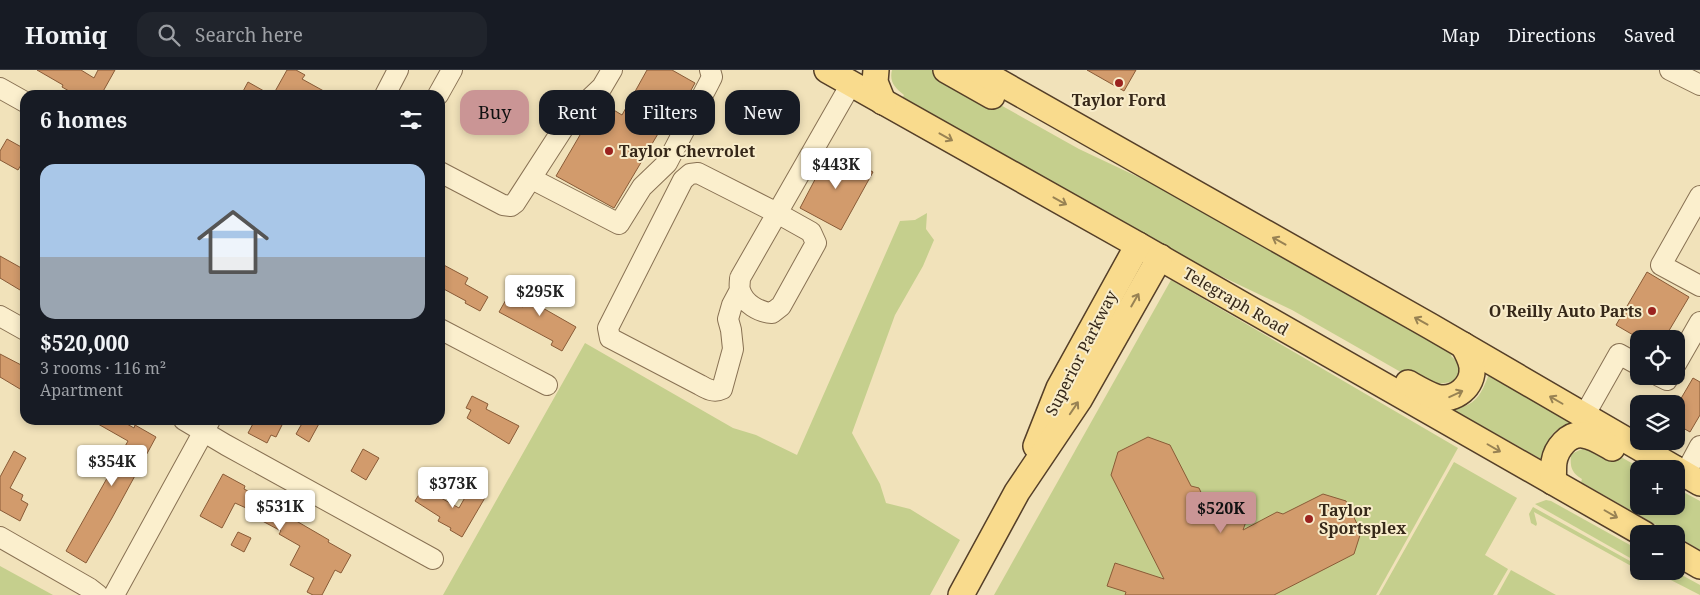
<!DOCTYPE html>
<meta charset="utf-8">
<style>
:root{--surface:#171b24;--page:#20242c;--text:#f1f3f6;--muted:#9ea1a6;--line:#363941;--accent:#ca9595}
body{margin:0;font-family:"Noto Serif",serif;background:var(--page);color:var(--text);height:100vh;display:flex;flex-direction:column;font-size:19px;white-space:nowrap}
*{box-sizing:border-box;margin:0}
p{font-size:16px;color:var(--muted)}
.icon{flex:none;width:28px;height:28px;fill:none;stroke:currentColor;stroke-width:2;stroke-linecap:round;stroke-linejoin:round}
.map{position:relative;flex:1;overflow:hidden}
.details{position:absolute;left:20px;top:20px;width:425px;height:335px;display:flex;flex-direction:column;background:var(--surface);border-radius:15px;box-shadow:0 2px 8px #0003}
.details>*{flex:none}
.hud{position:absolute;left:460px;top:20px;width:475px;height:45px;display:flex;gap:10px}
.tools{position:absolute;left:1630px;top:260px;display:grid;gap:10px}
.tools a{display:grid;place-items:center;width:55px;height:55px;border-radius:10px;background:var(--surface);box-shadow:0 2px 8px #0003;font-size:25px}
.price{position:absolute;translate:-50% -42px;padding:0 11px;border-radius:5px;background:#fff;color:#222;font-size:16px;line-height:32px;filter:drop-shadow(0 1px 2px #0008)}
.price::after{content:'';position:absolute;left:50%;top:30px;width:15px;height:11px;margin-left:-8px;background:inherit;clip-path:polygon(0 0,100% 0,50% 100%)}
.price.active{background:var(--accent);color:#111}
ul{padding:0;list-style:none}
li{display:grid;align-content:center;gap:10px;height:265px;padding:0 20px}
li span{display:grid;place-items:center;height:155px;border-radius:15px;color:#555}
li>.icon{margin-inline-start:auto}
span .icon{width:90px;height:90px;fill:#fffc;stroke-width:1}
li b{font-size:21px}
h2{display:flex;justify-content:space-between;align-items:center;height:60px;padding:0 20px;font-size:21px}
.pill{padding:0 18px;border-radius:15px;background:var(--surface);box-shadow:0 2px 8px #0003;font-size:18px;line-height:45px}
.pill.active{background:var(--accent);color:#111}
header{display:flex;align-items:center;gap:30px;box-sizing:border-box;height:70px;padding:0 25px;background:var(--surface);border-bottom:1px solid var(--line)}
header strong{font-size:24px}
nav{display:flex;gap:28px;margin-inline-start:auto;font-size:18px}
.search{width:350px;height:45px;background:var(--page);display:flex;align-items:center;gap:12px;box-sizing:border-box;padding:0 18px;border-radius:15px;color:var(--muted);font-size:19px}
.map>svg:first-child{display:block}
.green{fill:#c5cf8d}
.building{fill:#d29b6c;stroke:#895b37}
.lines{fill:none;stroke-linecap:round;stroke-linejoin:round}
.minor-casing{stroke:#887153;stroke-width:22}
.major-casing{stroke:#553f28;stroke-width:28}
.minor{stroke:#fbefcd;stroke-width:20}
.major{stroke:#f9db8d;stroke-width:25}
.oneway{stroke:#988253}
.poi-dot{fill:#9b231f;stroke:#f8ecca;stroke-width:2}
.labels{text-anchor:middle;stroke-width:4;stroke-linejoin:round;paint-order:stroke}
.poi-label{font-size:16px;font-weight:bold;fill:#362819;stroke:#f8ecca;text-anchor:start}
.street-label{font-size:16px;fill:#362819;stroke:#f8ecca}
</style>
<header>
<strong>Homiq</strong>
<div class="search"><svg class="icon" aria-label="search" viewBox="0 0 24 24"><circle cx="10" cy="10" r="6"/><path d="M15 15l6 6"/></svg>Search here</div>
<nav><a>Map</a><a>Directions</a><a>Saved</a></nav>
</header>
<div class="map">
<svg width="1700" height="525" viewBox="0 0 1700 525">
<rect width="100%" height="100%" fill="#f1e2ba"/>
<g class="green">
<path d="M892 0H938L1079 79 1153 114 1453 283 1451 286C1458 292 1461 297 1460 306L1451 312 1438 314 1413 309 1292 240 1202 197 902 28 904 25C895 18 889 12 892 0Z"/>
<polygon points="927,143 926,159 934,170 923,196 895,245 852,363 880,414 886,433 910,439 960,470 930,525 443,525 585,273 733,358 756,365 797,385 900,151 915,150"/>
<polygon points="1171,210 1458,378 1376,525 994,525"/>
<path d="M1489 304 1574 352C1551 359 1549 367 1541 389L1452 339C1476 336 1481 325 1489 304Z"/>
<path d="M1582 379 1614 383 1642 399H1639V436H1676V418L1700 431V480L1676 466V464H1672L1581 412 1582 409C1571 402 1570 397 1571 384Z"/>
<polygon points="1454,392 1517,428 1485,485 1508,499 1493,525 1379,525"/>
<polygon points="1546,430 1551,431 1639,480 1639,493 1535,434"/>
<polygon points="1533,437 1639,496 1639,501 1644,501 1638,511 1633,497 1534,442 1537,454 1536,456 1531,453 1529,444"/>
<polygon points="0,496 53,525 0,525"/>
<polygon points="1511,500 1556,525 1497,525"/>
<polygon points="1673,502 1680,504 1700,515 1700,525 1663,506 1666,503"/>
</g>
<g class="building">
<polygon points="37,0 81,0 94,8 98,0 115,0 101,25 76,25 62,17 63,15"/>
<polygon points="287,0 296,0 305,5 302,9 331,25 273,25"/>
<polygon points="647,0 672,0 695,13 671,56 665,52 614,138 556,106 594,41 602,33 622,45"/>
<polygon points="1087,0 1136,0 1124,21"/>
<polygon points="248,12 271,25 241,25"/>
<polygon points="7,69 25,79 25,88 18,100 0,90 0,81"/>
<polygon points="831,79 873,102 841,160 800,138"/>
<polygon points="0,186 25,200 25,223 0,208"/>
<polygon points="440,193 468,208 465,214 488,227 480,241 465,233 466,231 440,217"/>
<polygon points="1647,202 1689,227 1664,269 1640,269 1616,255"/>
<polygon points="536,212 550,220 541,237 576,257 562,281 551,275 553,271 499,242 507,228 523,237"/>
<polygon points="0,284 25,297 25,311 20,319 0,307"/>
<polygon points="1693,308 1700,312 1700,345 1690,362 1676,354 1676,337"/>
<polygon points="472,326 488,334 486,339 519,356 509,374 467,348 471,340 466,338"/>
<polygon points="91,350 120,350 134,358 135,355 156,367 112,448 86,493 66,481 128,371"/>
<polygon points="255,350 277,350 283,353 276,367 271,365 267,373 248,363"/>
<polygon points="304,350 321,350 309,372 296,364"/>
<polygon points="1148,367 1170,375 1191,416 1199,418 1215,453 1224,425 1252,435 1243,460 1277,442 1283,444 1323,424 1346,431 1361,462 1354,484 1274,525 1125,525 1126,522 1107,516 1115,493 1164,509 1111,405 1118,382"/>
<polygon points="363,379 379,388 366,410 351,401"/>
<polygon points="14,381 26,388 10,418 23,425 21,430 28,434 20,451 0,440 0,407"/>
<polygon points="223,404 245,416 244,419 275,435 274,438 329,470 328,472 351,485 341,503 335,500 322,525 313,525 307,522 314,508 290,495 300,476 279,464 281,461 253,446 255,442 235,433 222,458 200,446"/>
<polygon points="471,417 486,426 462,467 450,460 451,458 438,451 440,447 415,431 423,418 459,438"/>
<polygon points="238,462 251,468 244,482 231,475"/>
</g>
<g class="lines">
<g class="minor-casing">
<g id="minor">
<polyline points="1670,0 1700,15"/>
<polyline points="0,18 25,32"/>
<polyline points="385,25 398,0"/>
<polyline points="438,25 452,0"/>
<polyline points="440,102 503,135 511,136 515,133 568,51 582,36 602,17 612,0"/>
<polyline points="532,109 619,154 642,117 667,93 709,13 712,7 710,0"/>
<polyline points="1700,126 1661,195 1700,216"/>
<path d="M740 220 732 235 728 249 731 260 733 279 722 319C714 323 707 319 700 315L610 268 608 258 683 110 690 104 698 103 777 143 811 162 816 173 781 236 772 243C759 242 744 234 740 220 739 217 740 211 740 208 777 143 814 78 851 14"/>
<polyline points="0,246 25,260"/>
<polyline points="440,259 547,315"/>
<polyline points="1676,294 1700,252"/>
<polyline points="1659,306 1667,310 1669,306"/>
<polyline points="1584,346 1619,284 1639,295"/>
<polyline points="184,350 226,375 433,489"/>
<polyline points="1685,404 1700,376"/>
<polyline points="0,467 89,518 98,525"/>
<polyline points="114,525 210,350"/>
</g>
</g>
<g class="major-casing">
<g id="major">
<polyline points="827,0 1138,175 1644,464"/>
<polyline points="876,0 875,12 883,32"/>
<polyline points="946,0 992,26"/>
<polyline points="978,0 1430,256 1676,399"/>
<path d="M1408 313C1417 318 1427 324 1436 327 1455 332 1474 316 1472 297 1471 289 1467 282 1463 275"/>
<polyline points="1036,376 1059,318 1138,175"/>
<polyline points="1676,399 1700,413"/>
<path d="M1553 412C1554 405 1553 398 1554 392 1556 379 1568 363 1583 365 1593 366 1603 373 1612 378"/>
<polyline points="1676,482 1700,496"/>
<polyline points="961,525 1017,422 1079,330 1160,187"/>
</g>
</g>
<use href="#minor" class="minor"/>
<use href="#major" class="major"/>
</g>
<defs><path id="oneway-shaft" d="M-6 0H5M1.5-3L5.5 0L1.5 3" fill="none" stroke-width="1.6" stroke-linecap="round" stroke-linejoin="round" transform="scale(1.25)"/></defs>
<g class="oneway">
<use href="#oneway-shaft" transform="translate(946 67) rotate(29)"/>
<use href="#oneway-shaft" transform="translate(1060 131) rotate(29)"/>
<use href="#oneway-shaft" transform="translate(1279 171) rotate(-151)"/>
<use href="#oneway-shaft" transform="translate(1135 230) rotate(-60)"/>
<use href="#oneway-shaft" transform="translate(1421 251) rotate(-151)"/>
<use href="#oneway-shaft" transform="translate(1456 324) rotate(-25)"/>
<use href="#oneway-shaft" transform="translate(1556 330) rotate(-150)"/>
<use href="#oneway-shaft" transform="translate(1074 338) rotate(-56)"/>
<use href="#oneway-shaft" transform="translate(1494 378) rotate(30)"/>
<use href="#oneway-shaft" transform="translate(1611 444) rotate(30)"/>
</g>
<g class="poi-dot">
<circle cx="1119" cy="13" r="5"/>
<circle cx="609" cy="81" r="5"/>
<circle cx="1652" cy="241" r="5"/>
<circle cx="1309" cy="449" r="5"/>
</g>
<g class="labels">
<g class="poi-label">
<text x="1119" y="36" text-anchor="middle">Taylor Ford</text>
<text x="619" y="87">Taylor Chevrolet</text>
<text x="1642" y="247" text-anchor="end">O'Reilly Auto Parts</text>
<text x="1319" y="446">Taylor<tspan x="1319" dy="18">Sportsplex</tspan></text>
</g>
<g class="street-label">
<text transform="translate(1236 231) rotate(30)" y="6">Telegraph Road</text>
<text transform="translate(1081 283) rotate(-63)" y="6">Superior Parkway</text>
</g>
</g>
</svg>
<div class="tools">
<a><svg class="icon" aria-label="locate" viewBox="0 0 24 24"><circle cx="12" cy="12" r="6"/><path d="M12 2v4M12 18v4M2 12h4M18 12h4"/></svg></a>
<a><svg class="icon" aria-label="layers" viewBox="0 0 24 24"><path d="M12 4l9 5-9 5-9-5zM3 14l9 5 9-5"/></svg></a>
<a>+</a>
<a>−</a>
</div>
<b class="price" style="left:836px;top:120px">$443K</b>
<b class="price" style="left:540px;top:247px">$295K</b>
<b class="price" style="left:112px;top:417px">$354K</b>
<b class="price" style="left:453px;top:439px">$373K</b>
<b class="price" style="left:280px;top:462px">$531K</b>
<b class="price active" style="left:1221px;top:464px">$520K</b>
<div class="hud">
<a class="pill active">Buy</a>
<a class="pill">Rent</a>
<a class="pill">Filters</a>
<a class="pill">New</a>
</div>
<section class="details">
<h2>6 homes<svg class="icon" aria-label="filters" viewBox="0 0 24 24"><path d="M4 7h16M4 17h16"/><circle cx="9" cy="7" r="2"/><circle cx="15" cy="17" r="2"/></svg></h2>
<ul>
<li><span style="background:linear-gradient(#a9c7e8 60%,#9aa5b1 0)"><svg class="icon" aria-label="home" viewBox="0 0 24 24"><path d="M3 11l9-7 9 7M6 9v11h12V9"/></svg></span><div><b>$520,000</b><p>3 rooms · 116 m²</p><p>Apartment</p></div></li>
</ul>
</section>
</div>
